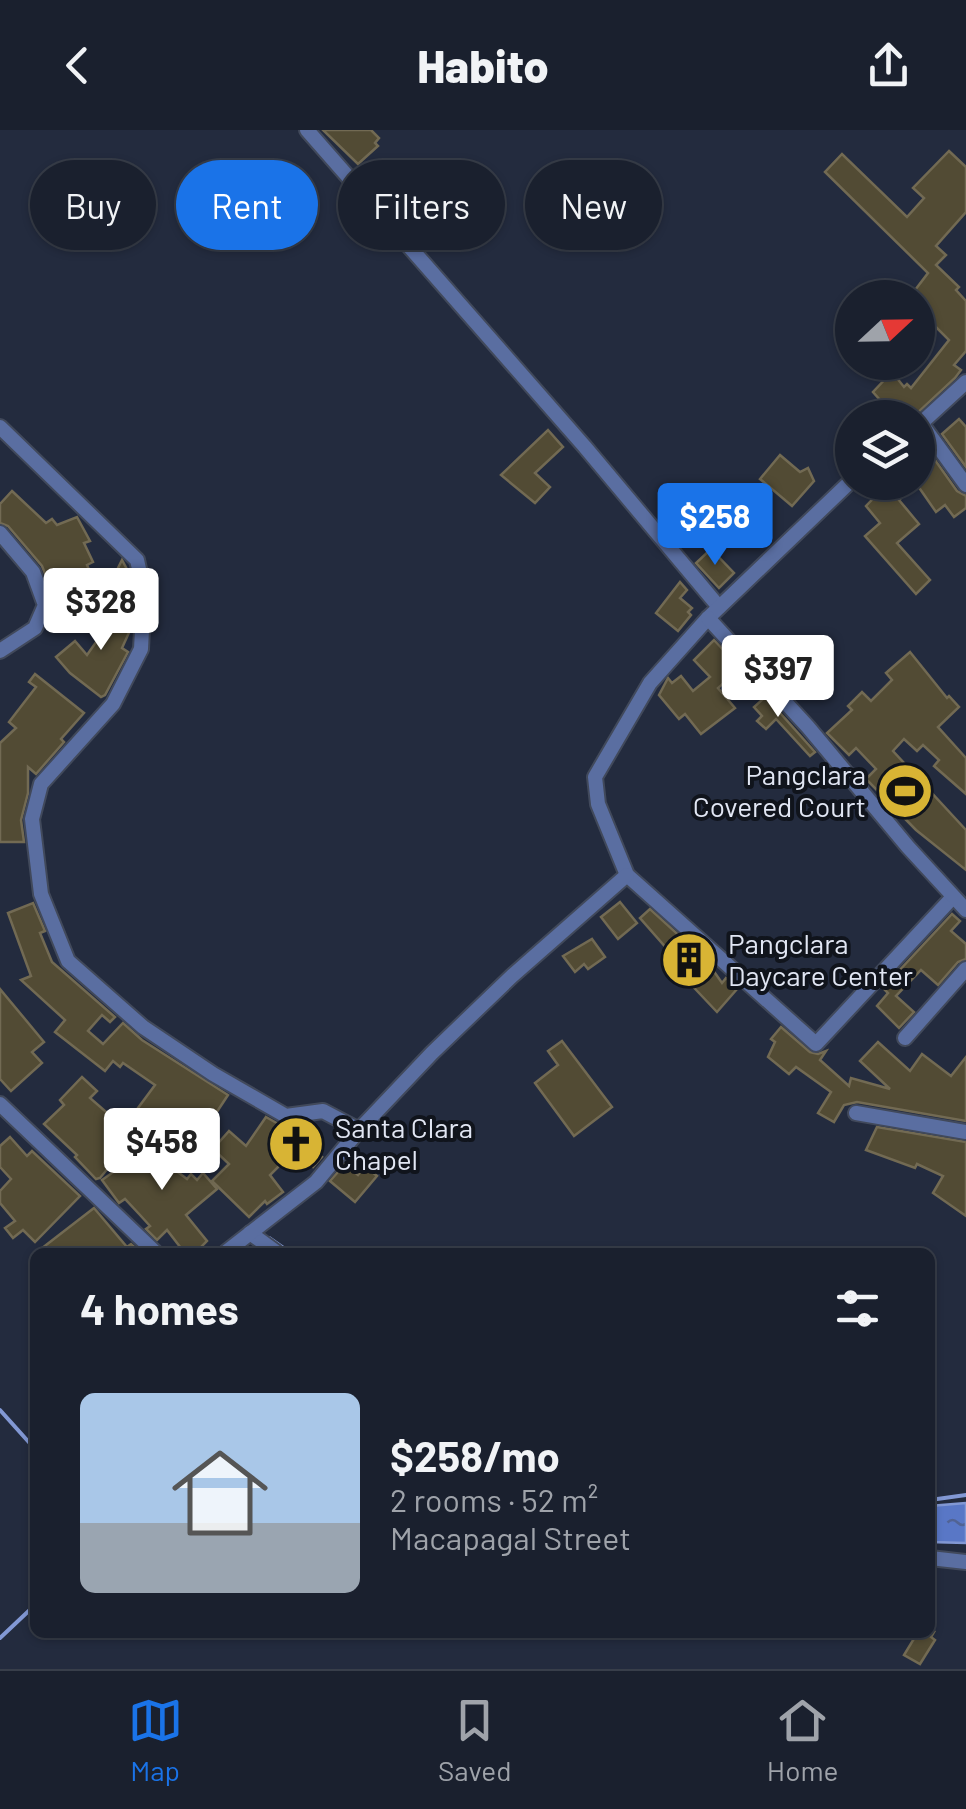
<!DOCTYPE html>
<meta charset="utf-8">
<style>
:root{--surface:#1a202e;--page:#272d3a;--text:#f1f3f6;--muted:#9fa3aa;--line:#383e4a;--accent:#1a73e8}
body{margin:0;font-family:Barlow,sans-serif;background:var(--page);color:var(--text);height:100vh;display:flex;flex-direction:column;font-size:38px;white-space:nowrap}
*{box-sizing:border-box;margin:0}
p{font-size:32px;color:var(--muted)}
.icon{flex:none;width:55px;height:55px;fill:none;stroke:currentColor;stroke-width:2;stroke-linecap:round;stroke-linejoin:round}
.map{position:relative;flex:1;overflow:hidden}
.drawer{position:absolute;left:30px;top:1118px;width:905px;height:390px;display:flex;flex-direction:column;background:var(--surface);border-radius:15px;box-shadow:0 2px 8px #0004,0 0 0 2px var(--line)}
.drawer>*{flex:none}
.banner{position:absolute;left:30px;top:30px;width:908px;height:90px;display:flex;gap:20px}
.needle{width:65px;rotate:68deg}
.tools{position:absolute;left:835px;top:150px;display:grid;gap:20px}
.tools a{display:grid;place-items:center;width:100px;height:100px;border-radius:50%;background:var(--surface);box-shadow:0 2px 8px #0004,0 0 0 2px var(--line);font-size:50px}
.price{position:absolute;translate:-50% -85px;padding:0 22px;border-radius:10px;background:#fff;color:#222;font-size:32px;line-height:65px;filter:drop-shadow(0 2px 5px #0008)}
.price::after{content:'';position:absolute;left:50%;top:60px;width:30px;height:22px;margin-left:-15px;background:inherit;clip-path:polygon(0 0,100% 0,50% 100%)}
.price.current{background:var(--accent);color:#fff}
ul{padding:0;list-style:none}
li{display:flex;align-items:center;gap:30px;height:250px;padding:0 50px}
li span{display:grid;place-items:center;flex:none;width:280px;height:200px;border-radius:15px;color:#555}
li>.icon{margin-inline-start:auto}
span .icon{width:120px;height:120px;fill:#fffc;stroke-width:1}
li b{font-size:42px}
h2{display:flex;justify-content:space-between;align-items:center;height:120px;padding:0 50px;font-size:42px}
.chip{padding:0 35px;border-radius:45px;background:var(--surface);box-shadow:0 2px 8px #0004,0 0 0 2px var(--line);font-size:35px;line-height:90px}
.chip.current{background:var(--accent);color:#fff}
header{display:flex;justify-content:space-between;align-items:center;height:130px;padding:0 50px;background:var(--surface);font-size:45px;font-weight:800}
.tab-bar{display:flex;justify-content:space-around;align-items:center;height:140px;border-top:2px solid var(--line);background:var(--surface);font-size:28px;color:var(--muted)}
.tab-bar a{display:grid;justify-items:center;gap:5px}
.tab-bar .current{color:var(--accent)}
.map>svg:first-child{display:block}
.water{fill:url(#water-ripples);stroke:#8298d4;stroke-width:2.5}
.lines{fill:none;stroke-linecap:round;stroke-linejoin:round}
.stream{stroke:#8298d4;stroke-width:4}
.building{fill:#524b34;stroke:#726a53;stroke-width:2.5}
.minor-casing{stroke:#41495b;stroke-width:18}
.minor{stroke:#5a6ea1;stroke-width:14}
.labels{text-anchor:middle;stroke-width:8;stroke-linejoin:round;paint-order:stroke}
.poi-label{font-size:28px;fill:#e1e6f3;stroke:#10141c;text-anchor:start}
</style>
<header><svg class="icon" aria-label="back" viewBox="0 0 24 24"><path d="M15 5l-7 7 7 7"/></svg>Habito<svg class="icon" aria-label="share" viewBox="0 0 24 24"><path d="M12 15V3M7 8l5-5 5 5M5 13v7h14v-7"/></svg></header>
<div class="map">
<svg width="966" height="1539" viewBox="0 0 966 1539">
<defs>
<pattern id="water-ripples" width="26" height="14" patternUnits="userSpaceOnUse" patternTransform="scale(2.5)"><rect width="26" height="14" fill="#5977c6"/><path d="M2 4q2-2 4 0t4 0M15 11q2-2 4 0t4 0" fill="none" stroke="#516394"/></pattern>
</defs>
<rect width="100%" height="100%" fill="#232b3e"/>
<polygon class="water" points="966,1373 966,1413 930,1412 930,1376"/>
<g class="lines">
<g class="stream">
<polyline points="269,1108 289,1122"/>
<polyline points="425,1122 448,1122"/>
<polyline points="0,1280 35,1319"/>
<polyline points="930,1370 966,1365"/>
<polyline points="0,1508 35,1475"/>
</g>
</g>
<g class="building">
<polygon points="323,0 371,0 379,8 375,13 378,16 358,34"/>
<polygon points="949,21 966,37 966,82 936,116 946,125 936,135 959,157 956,160 966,171 966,221 954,235 961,240 955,248 912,288 896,288 873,262 892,242 904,257 907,254 911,258 949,210 923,184 918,191 918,168 909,168 928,143 825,42 842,24 907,87 924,68 913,58"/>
<polygon points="959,289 966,297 966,337 942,304"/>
<polygon points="548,300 563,317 535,343 550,357 535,373 501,345"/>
<polygon points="925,316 957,361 966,366 966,378 954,387 945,375 936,382 918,356 918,322"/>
<polygon points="780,325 800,342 808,338 814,351 792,376 760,349"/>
<polygon points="889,352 917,352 899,370 919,394 897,413 930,450 916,464 865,406 880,393 866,376"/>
<polygon points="12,361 46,393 52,389 57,395 77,387 90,411 84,413 93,432 87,435 90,442 86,443 92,458 103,468 122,430 129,443 122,459 130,463 108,473 109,470 65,494 42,436 8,396 0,393 0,374"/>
<polygon points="711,419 734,443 719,458 696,433"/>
<polygon points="680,452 687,460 680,468 692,478 688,482 691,485 678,501 656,483"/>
<polygon points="115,476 132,483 132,496 122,518 128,522 105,565 101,567 70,543 56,527 75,511 87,525 106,498 99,494 102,487"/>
<polygon points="714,510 740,538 718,558 735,578 701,604 685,584 679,589 659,565 668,548 672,553 681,546 693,561 710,547 694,530"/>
<polygon points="910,522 947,568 949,566 959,577 938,597 966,628 966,664 934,636 939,630 923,615 917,621 904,609 893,621 966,700 966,740 916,700 866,649 876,639 856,618 849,625 827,603 852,580 848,576 862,562 871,571 892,550 886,543"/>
<polygon points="35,544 84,583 61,609 64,612 36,644 28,637 28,663 21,690 24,712 0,712 0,613 16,598 9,592 36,557 29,552"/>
<polygon points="756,556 815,622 810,626 776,589 766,599 757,591 762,586 754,577 762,570 753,560"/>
<polygon points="620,772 637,793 618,809 601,787"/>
<polygon points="33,773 45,801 40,803 52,832 115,887 110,892 102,885 88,901 103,914 123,893 142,910 228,965 205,1000 188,987 176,1005 151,986 100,1048 96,1049 75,1027 77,1025 44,994 64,975 60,970 82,947 97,961 90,968 121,995 130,984 132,986 155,955 123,933 120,937 113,931 105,941 55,902 65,890 21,850 31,846 8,783"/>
<polygon points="650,779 706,830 722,853 726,848 738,858 717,882 683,846 672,830 675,828 640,788"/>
<polygon points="952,784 960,791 951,801 966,814 966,829 958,832 938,855 921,840 896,866 914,882 899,898 877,876 888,863 883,858"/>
<polygon points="592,809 605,827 588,839 584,834 575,842 563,826"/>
<polygon points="0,859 44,912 32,922 42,933 11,961 0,949"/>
<polygon points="781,897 810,922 818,924 826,921 820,930 849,956 851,948 890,959 860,931 878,912 910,941 922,924 951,946 966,927 966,991 857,972 844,975 834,992 818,983 831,962 796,937 789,944 768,927 775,912 771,909"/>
<polygon points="562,911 612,977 574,1006 535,953 558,935 548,921"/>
<polygon points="266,987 282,996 305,996 316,1006 317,1023 322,1027 313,1037 308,1033 292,1036 285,1030 270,1045 283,1062 267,1074 265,1071 249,1087 212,1051 229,1034 213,1019 229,1001 246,1016"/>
<polygon points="877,997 966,1012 966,1086 933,1063 943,1046 917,1034 915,1038 866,1020"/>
<polygon points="167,1004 181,1032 175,1040 187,1049 191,1044 197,1050 203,1043 217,1059 186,1085 207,1111 200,1118 203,1122 184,1122 167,1100 157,1110 146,1099 150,1096 140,1085 125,1069 119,1073 102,1050"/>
<polygon points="10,1007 27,1026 32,1021 80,1066 35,1112 23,1100 13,1108 5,1098 15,1091 0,1073 0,1061 11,1049 0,1037 0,1016"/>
<polygon points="345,1034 358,1045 365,1036 377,1046 355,1072 330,1051"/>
<polygon points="94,1078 127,1117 131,1114 140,1122 37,1122"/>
<polygon points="918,1502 934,1502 931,1507 935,1510 920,1534 904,1525"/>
</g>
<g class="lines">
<g class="minor-casing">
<g id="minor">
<polyline points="307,0 585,317 719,477"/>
<polyline points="921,293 966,355"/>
<polyline points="918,296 966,252"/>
<polyline points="0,297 137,430 144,461 141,519 113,574 41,654 32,689 41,764 68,831 143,897 213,944 286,986 323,981 359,1000"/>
<polyline points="852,350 708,488 650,553 595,647 598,674 627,745 816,914 952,768"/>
<polyline points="0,403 33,442 45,475 35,498 0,521"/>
<polyline points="708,488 808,597 908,717 966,780"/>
<polyline points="905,908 966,839"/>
<polyline points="0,974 155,1122"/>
<polyline points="856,983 966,1002"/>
<polyline points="250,1103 276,1122"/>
<polyline points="226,1122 316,1052 359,1000 432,923 512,846 627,745"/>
<polyline points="930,1428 966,1432"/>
</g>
</g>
<use href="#minor" class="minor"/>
</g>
<defs>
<g id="stadium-disc" transform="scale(2.875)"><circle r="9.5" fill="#d8b434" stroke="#10141c"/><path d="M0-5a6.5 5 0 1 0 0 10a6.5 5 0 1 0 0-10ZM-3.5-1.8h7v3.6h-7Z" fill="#111"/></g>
<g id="building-disc" transform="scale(2.875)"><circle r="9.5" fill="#d8b434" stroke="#10141c"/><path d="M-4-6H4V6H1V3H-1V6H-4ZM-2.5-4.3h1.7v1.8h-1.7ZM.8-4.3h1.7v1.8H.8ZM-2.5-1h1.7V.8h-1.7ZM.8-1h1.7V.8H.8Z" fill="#111"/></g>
<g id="church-disc" transform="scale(2.875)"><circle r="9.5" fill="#d8b434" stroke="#10141c"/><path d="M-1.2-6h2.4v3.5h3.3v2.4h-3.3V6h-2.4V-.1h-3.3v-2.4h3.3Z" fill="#111"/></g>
</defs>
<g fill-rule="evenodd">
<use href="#stadium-disc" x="905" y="661"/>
<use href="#building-disc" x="689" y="830"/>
<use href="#church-disc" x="296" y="1014"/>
</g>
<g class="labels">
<g class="poi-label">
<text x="866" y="655" text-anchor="end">Pangclara<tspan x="866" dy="32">Covered Court</tspan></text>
<text x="728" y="824">Pangclara<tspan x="728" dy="32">Daycare Center</tspan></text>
<text x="335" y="1008">Santa Clara<tspan x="335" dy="32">Chapel</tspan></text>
</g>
</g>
</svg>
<div class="tools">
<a><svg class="needle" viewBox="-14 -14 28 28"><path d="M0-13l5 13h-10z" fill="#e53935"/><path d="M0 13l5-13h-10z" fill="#9fa3aa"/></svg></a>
<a><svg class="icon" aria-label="layers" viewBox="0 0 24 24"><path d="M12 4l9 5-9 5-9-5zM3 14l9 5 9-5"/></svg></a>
</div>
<b class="price current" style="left:715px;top:438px">$258</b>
<b class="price" style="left:101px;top:523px">$328</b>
<b class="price" style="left:778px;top:590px">$397</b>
<b class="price" style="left:162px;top:1063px">$458</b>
<div class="banner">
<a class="chip">Buy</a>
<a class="chip current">Rent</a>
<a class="chip">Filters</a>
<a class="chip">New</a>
</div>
<section class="drawer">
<h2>4 homes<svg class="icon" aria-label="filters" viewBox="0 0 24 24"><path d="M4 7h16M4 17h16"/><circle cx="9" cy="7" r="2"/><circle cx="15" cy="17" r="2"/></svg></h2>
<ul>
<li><span style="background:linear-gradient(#a9c7e8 65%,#9aa5b1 0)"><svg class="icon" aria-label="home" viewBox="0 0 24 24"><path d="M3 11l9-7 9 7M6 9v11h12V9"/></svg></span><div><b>$258/mo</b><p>2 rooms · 52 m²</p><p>Macapagal Street</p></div></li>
</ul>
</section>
</div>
<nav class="tab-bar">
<a class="current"><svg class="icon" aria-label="map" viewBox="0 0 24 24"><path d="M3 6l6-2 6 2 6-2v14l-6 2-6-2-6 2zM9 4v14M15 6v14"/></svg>Map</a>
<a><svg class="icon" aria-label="saved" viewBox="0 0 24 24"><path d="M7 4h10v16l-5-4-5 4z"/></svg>Saved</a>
<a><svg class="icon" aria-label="home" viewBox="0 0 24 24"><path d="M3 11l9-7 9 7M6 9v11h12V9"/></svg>Home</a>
</nav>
